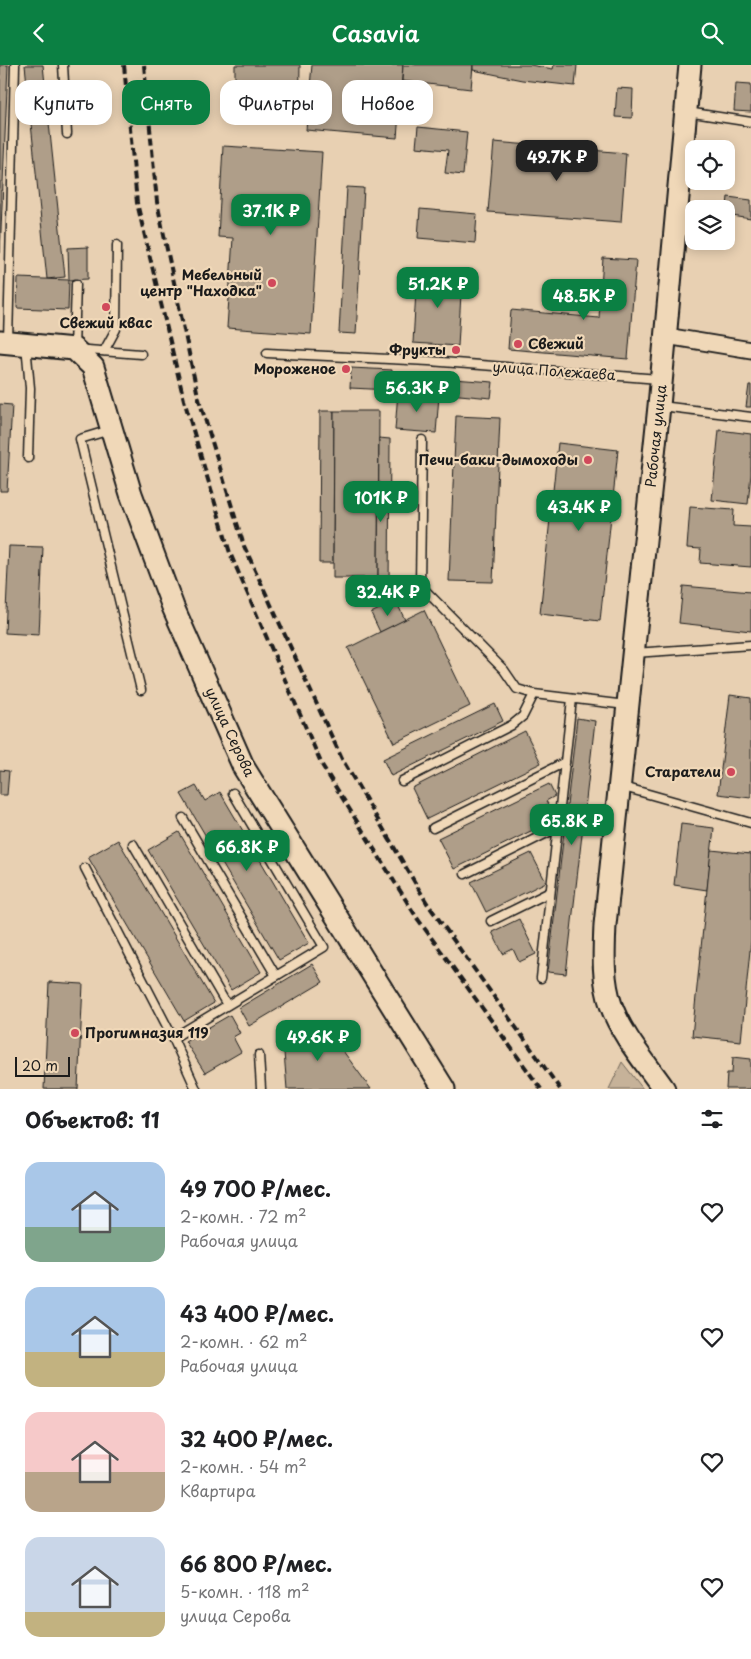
<!DOCTYPE html>
<html lang="ru">
<meta charset="utf-8">
<style>
:root{--surface:#fff;--page:#f2f2f2;--text:#202124;--muted:#757577;--accent:#0b8043}
body{margin:0;font-family:"Playpen Sans",sans-serif;background:var(--page);color:var(--text);height:100vh;display:flex;flex-direction:column;font-size:19px;white-space:nowrap}
*{box-sizing:border-box;margin:0}
p{font-size:16px;color:var(--muted)}
.icon{flex:none;width:28px;height:28px;fill:none;stroke:currentColor;stroke-width:2;stroke-linecap:round;stroke-linejoin:round}
.map{position:relative;height:1024px;overflow:hidden}
.panel{display:flex;flex-direction:column;background:var(--surface);flex:1}
.panel>*{flex:none}
.guide{position:absolute;left:15px;top:15px;width:500px;height:45px;display:flex;gap:10px}
.tools{position:absolute;left:685px;top:75px;display:grid;gap:10px}
.tools a{display:grid;place-items:center;width:50px;height:50px;border-radius:10px;background:var(--surface);box-shadow:0 2px 12px #0003;font-size:25px}
.scale{position:absolute;left:15px;bottom:12px;width:55px;box-sizing:border-box;padding-left:5px;border:2px solid #1c1c1c;border-top:0;font-size:14px;line-height:18px;white-space:nowrap;color:#1c1c1c;-webkit-text-stroke:4px #f0d8b8;paint-order:stroke}
.price{position:absolute;translate:-50% -42px;padding:0 11px;border-radius:10px;background:var(--accent);color:#fff;font-size:16px;line-height:32px;filter:drop-shadow(0 1px 2px #0008)}
.price::after{content:'';position:absolute;left:50%;top:30px;width:15px;height:11px;margin-left:-8px;background:inherit;clip-path:polygon(0 0,100% 0,50% 100%)}
.price.current{background:#222;color:#fff}
ul{padding:0;list-style:none}
li{display:flex;align-items:center;gap:15px;height:125px;padding:0 25px}
li span{display:grid;place-items:center;flex:none;width:140px;height:100px;border-radius:15px;color:#555}
li>.icon{margin-inline-start:auto}
span .icon{width:60px;height:60px;fill:#fffc;stroke-width:1}
li b{font-size:21px}
h2{display:flex;justify-content:space-between;align-items:center;height:60px;padding:0 25px;font-size:21px}
.chip{padding:0 18px;border-radius:15px;background:var(--surface);box-shadow:0 2px 12px #0003;font-size:18px;line-height:45px}
.chip.current{background:var(--accent);color:#fff}
header{display:flex;justify-content:space-between;align-items:center;height:65px;padding:0 25px;background:var(--accent);color:#fff;font-size:22px;font-weight:600}
.map>svg:first-child{display:block}
.green{fill:#c6b299;stroke:#71675a}
.building{fill:#af9e89;stroke:#1c1c1c}
.lines{fill:none;stroke-linecap:round;stroke-linejoin:round}
.lane-casing{stroke:#1c1c1c;stroke-width:11}
.street-casing{stroke:#1c1c1c;stroke-width:19}
.secondary-casing{stroke:#1c1c1c;stroke-width:25}
.lane{stroke:#f0d8b8;stroke-width:8}
.street{stroke:#f0d8b8;stroke-width:15}
.secondary{stroke:#f0d8b8;stroke-width:21}
.rail{stroke:#1c1c1c;stroke-width:4;stroke-dasharray:8 4;stroke-linecap:butt}
.poi-dot{fill:#d1495b;stroke:#f0d8b8;stroke-width:2}
.labels{text-anchor:middle;stroke-width:4.5;stroke-linejoin:round;paint-order:stroke}
.poi-label{font-size:14px;font-weight:bold;fill:#1c1c1c;stroke:#f0d8b8;text-anchor:end}
.street-label{font-size:14px;fill:#1c1c1c;stroke:#f0d8b8}
</style>
<header><svg class="icon" aria-label="back" viewBox="0 0 24 24"><path d="M15 5l-7 7 7 7"/></svg>Casavia<svg class="icon" aria-label="search" viewBox="0 0 24 24"><circle cx="10" cy="10" r="6"/><path d="M15 15l6 6"/></svg></header>
<div class="map">
<svg width="751" height="1024" viewBox="0 0 751 1024">
<rect width="100%" height="100%" fill="#e8d0b2"/>
<filter id="ink" filterUnits="userSpaceOnUse"><feTurbulence type="fractalNoise" baseFrequency=".02" numOctaves="2"/><feDisplacementMap in="SourceGraphic" scale="10" xChannelSelector="R" yChannelSelector="G"/><feConvolveMatrix kernelMatrix="1 2 1 2 8 2 1 2 1" color-interpolation-filters="sRGB"/></filter>
<g filter="url(#ink)">
<polygon class="green" points="622,997 643,1024 609,1024"/>
<g class="building">
<polygon points="0,0 8,0 0,188"/>
<polygon points="25,0 43,0 65,212 47,214"/>
<polygon points="235,0 300,0 299,56 235,55"/>
<polygon points="312,0 403,0 397,73 306,65"/>
<polygon points="403,0 473,0 471,24 402,16"/>
<polygon points="473,0 530,0 553,4 554,0 577,0 575,21 522,15 473,5"/>
<polygon points="736,18 751,19 751,47 734,46"/>
<polygon points="617,23 633,24 632,53 615,52"/>
<polygon points="418,62 467,67 463,110 445,108 448,85 416,82"/>
<polygon points="494,77 626,88 621,157 488,147"/>
<polygon points="223,81 322,87 311,269 227,263 233,173 218,172"/>
<polygon points="347,122 364,123 356,269 339,268"/>
<polygon points="728,132 751,135 751,154 726,150"/>
<polygon points="420,144 477,149 475,178 418,173"/>
<polygon points="88,182 88,214 69,215 68,183"/>
<polygon points="603,193 636,195 628,294 508,284 511,245 599,253"/>
<polygon points="417,208 462,211 458,281 413,278"/>
<polygon points="18,213 69,215 68,245 17,243"/>
<polygon points="351,303 392,305 391,325 350,323"/>
<polygon points="440,313 493,317 491,333 439,328"/>
<polygon points="749,320 751,320 751,342 746,342"/>
<polygon points="398,327 439,331 436,368 395,365"/>
<polygon points="0,339 12,340 7,426 0,426"/>
<polygon points="320,346 334,346 333,498 319,498"/>
<polygon points="334,346 379,346 378,513 333,513"/>
<polygon points="456,351 500,353 493,517 449,516"/>
<polygon points="719,365 751,369 751,409 748,439 712,435"/>
<polygon points="379,373 390,374 389,523 351,523 351,513 378,513"/>
<polygon points="558,378 618,385 600,556 540,549"/>
<polygon points="690,442 734,445 733,461 751,462 751,502 700,498 701,484 687,483"/>
<polygon points="9,481 43,482 39,570 5,568"/>
<polygon points="683,521 751,527 751,566 679,558"/>
<polygon points="396,536 405,555 380,567 371,548"/>
<polygon points="424,545 470,641 394,678 348,583"/>
<polygon points="730,630 751,633 751,733 718,729"/>
<polygon points="495,639 503,656 391,711 383,694"/>
<polygon points="577,653 595,656 566,909 548,907"/>
<polygon points="525,666 541,698 427,754 412,723"/>
<polygon points="0,705 9,706 7,730 0,730"/>
<polygon points="549,719 555,731 546,736 548,739 538,744 545,759 454,804 438,773"/>
<polygon points="196,721 205,736 220,727 309,878 279,895 181,729"/>
<polygon points="681,759 714,763 707,825 674,820"/>
<polygon points="179,767 261,907 231,925 148,785"/>
<polygon points="118,775 214,938 184,956 88,792"/>
<polygon points="711,785 751,789 751,875 741,976 692,971"/>
<polygon points="531,788 546,817 486,847 471,817"/>
<polygon points="519,854 536,889 519,897 513,884 503,889 492,867"/>
<polygon points="312,899 323,917 249,961 239,943"/>
<polygon points="49,917 83,919 78,1024 44,1024"/>
<polygon points="230,950 240,968 233,972 241,987 205,1008 185,976"/>
<polygon points="282,963 326,963 371,1024 287,1024"/>
<polygon points="733,992 751,994 751,1024 726,1024 727,1008 732,1008"/>
</g>
<g class="lines">
<g class="lane-casing">
<g id="lane">
<polyline points="63,0 67,69"/>
<polyline points="687,47 751,57"/>
<polyline points="76,219 74,284 141,289"/>
<polyline points="8,276 15,0"/>
<polyline points="26,280 30,323 28,393"/>
<polyline points="104,286 116,264 117,180"/>
<polyline points="267,288 429,296 659,314"/>
<polyline points="661,341 751,352"/>
<polyline points="110,365 80,374 141,625"/>
<polyline points="422,375 420,520 504,605 517,624 534,629 626,640"/>
<polyline points="634,588 751,580"/>
<polyline points="402,716 512,660 523,651 534,629"/>
<polyline points="620,721 751,758"/>
<polyline points="183,753 276,911"/>
<polyline points="433,763 565,697"/>
<polyline points="133,779 227,940"/>
<polyline points="85,803 173,973 196,1024"/>
<polyline points="465,809 557,763"/>
<polyline points="491,856 550,827"/>
<polyline points="541,913 572,634"/>
<polyline points="173,973 324,882 233,728"/>
<polyline points="259,990 261,1024"/>
</g>
</g>
<g class="street-casing">
<polyline id="street" points="666,271 751,285"/>
</g>
<g class="secondary-casing">
<g id="secondary">
<polyline points="0,277 74,284 93,302 131,429 173,542 244,703 444,1024"/>
<path d="M664 1024C646 998 622 971 611 940 602 914 604 886 605 860L659 341 690 0"/>
</g>
</g>
<use href="#lane" class="lane"/>
<use href="#street" class="street"/>
<use href="#secondary" class="secondary"/>
<g class="rail">
<polyline points="124,0 137,138 184,335 230,488 322,700 417,853 541,1024"/>
<polyline points="144,0 157,137 198,331 244,481 342,694 427,838 560,1024"/>
</g>
</g>
</g>
<g class="poi-dot">
<circle cx="272" cy="218" r="5"/>
<circle cx="106" cy="242" r="5"/>
<circle cx="518" cy="279" r="5"/>
<circle cx="456" cy="285" r="5"/>
<circle cx="346" cy="304" r="5"/>
<circle cx="588" cy="395" r="5"/>
<circle cx="731" cy="707" r="5"/>
<circle cx="75" cy="968" r="5"/>
</g>
<g class="labels">
<g class="poi-label">
<text x="262" y="215">Мебельный<tspan x="262" dy="16">центр "Находка"</tspan></text>
<text x="106" y="263" text-anchor="middle">Свежий квас</text>
<text x="528" y="284" text-anchor="start">Свежий</text>
<text x="446" y="290">Фрукты</text>
<text x="336" y="309">Мороженое</text>
<text x="578" y="400">Печи-баки-дымоходы</text>
<text x="721" y="712">Старатели</text>
<text x="85" y="973" text-anchor="start">Прогимназия 119</text>
</g>
<g class="street-label">
<text transform="translate(554 306) rotate(4)" y="5">улица Полежаева</text>
<text transform="translate(656 371) rotate(-84)" y="5">Рабочая улица</text>
<text transform="translate(230 667) rotate(65)" y="5">улица Серова</text>
</g>
</g>
</svg>
<div class="tools">
<a><svg class="icon" aria-label="locate" viewBox="0 0 24 24"><circle cx="12" cy="12" r="6"/><path d="M12 2v4M12 18v4M2 12h4M18 12h4"/></svg></a>
<a><svg class="icon" aria-label="layers" viewBox="0 0 24 24"><path d="M12 4l9 5-9 5-9-5zM3 14l9 5 9-5"/></svg></a>
</div>
<div class="scale">20 m</div>
<b class="price current" style="left:557px;top:117px">49.7K ₽</b>
<b class="price" style="left:271px;top:171px">37.1K ₽</b>
<b class="price" style="left:438px;top:244px">51.2K ₽</b>
<b class="price" style="left:584px;top:256px">48.5K ₽</b>
<b class="price" style="left:417px;top:348px">56.3K ₽</b>
<b class="price" style="left:381px;top:458px">101K ₽</b>
<b class="price" style="left:579px;top:467px">43.4K ₽</b>
<b class="price" style="left:388px;top:552px">32.4K ₽</b>
<b class="price" style="left:572px;top:781px">65.8K ₽</b>
<b class="price" style="left:247px;top:807px">66.8K ₽</b>
<b class="price" style="left:318px;top:997px">49.6K ₽</b>
<div class="guide">
<a class="chip">Купить</a>
<a class="chip current">Снять</a>
<a class="chip">Фильтры</a>
<a class="chip">Новое</a>
</div>
</div>
<section class="panel">
<h2>Объектов: 11<svg class="icon" aria-label="filters" viewBox="0 0 24 24"><path d="M4 7h16M4 17h16"/><circle cx="9" cy="7" r="2"/><circle cx="15" cy="17" r="2"/></svg></h2>
<ul>
<li><span style="background:linear-gradient(#a9c7e8 65%,#7fa58c 0)"><svg class="icon" aria-label="home" viewBox="0 0 24 24"><path d="M3 11l9-7 9 7M6 9v11h12V9"/></svg></span><div><b>49 700 ₽/мес.</b><p>2-комн. · 72 m²</p><p>Рабочая улица</p></div><svg class="icon" aria-label="heart" viewBox="0 0 24 24"><path d="M12 20l-8-8c-3-5 5-10 8-4 3-6 11-1 8 4z"/></svg></li>
<li><span style="background:linear-gradient(#a9c7e8 65%,#c2b280 0)"><svg class="icon" aria-label="home" viewBox="0 0 24 24"><path d="M3 11l9-7 9 7M6 9v11h12V9"/></svg></span><div><b>43 400 ₽/мес.</b><p>2-комн. · 62 m²</p><p>Рабочая улица</p></div><svg class="icon" aria-label="heart" viewBox="0 0 24 24"><path d="M12 20l-8-8c-3-5 5-10 8-4 3-6 11-1 8 4z"/></svg></li>
<li><span style="background:linear-gradient(#f6c9c9 60%,#b9a48a 0)"><svg class="icon" aria-label="home" viewBox="0 0 24 24"><path d="M3 11l9-7 9 7M6 9v11h12V9"/></svg></span><div><b>32 400 ₽/мес.</b><p>2-комн. · 54 m²</p><p>Квартира</p></div><svg class="icon" aria-label="heart" viewBox="0 0 24 24"><path d="M12 20l-8-8c-3-5 5-10 8-4 3-6 11-1 8 4z"/></svg></li>
<li><span style="background:linear-gradient(#c9d6e8 75%,#c2b280 0)"><svg class="icon" aria-label="home" viewBox="0 0 24 24"><path d="M3 11l9-7 9 7M6 9v11h12V9"/></svg></span><div><b>66 800 ₽/мес.</b><p>5-комн. · 118 m²</p><p>улица Серова</p></div><svg class="icon" aria-label="heart" viewBox="0 0 24 24"><path d="M12 20l-8-8c-3-5 5-10 8-4 3-6 11-1 8 4z"/></svg></li>
</ul>
</section>
